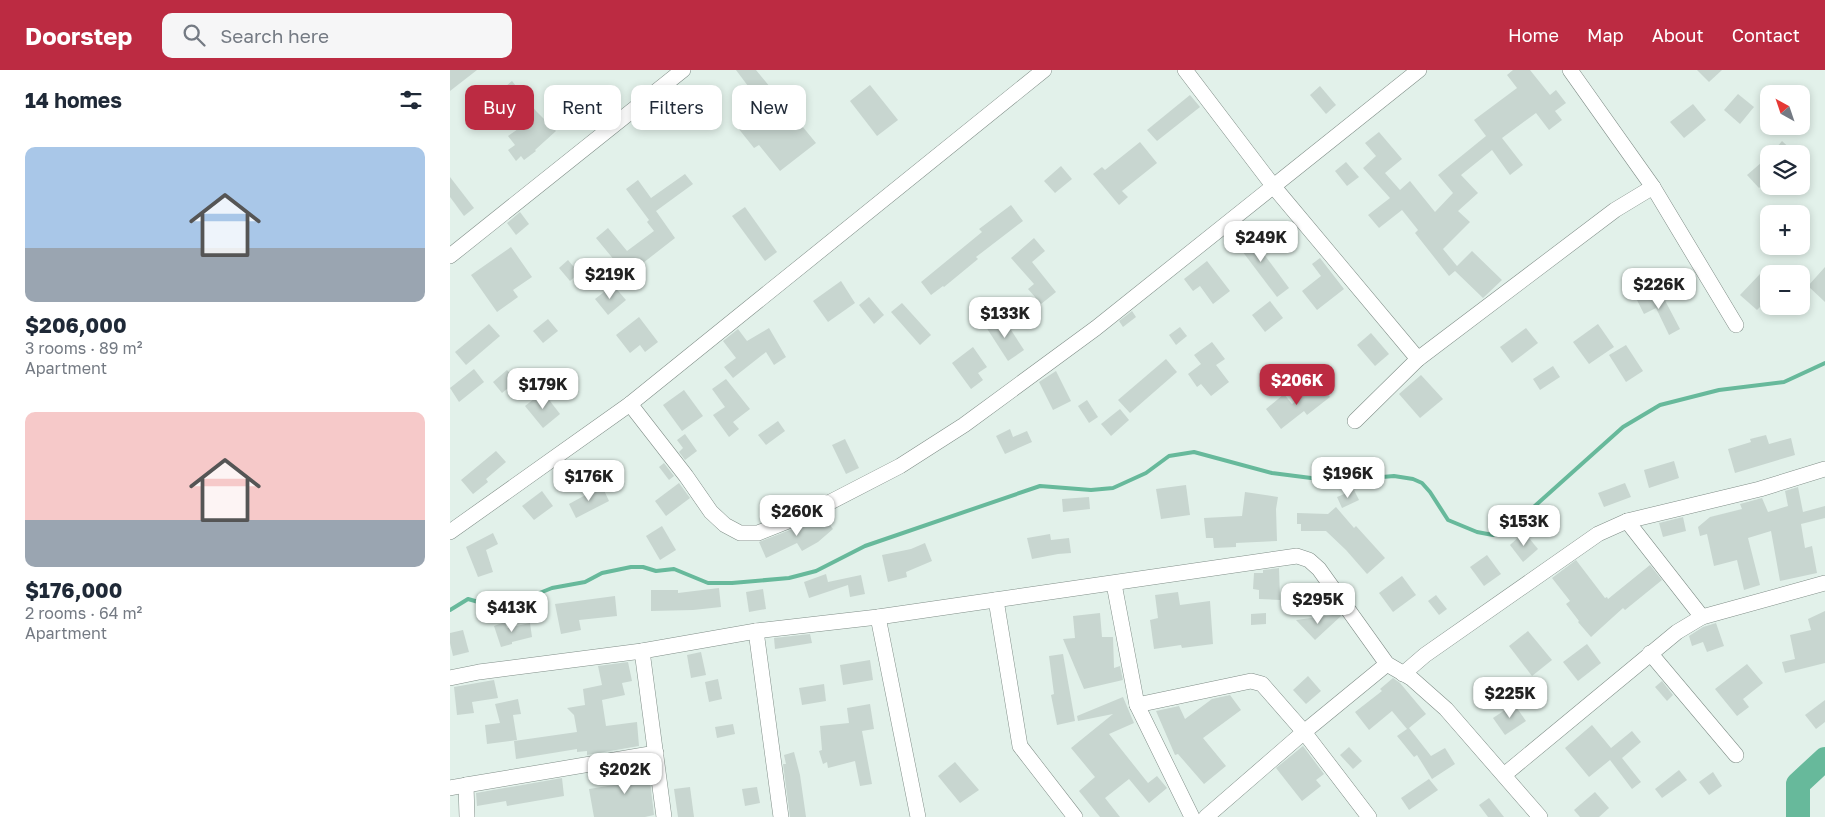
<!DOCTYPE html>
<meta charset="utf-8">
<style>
:root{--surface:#fff;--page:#f6f6f7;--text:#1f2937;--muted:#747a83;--accent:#bc2b42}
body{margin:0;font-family:"Golos Text",sans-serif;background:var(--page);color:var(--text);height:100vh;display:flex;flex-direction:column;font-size:19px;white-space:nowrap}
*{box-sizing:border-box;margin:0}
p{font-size:16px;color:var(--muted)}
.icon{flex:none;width:28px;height:28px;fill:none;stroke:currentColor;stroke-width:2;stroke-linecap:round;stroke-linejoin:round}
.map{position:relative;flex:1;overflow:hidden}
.panel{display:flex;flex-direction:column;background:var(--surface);width:450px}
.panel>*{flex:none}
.hud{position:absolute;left:15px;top:15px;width:475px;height:45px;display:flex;gap:10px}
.needle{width:32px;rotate:320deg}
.tools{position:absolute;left:1310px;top:15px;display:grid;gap:10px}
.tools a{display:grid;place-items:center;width:50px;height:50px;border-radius:10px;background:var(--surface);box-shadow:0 2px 8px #0003;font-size:25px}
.price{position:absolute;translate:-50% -42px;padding:0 11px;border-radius:10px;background:#fff;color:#222;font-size:16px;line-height:32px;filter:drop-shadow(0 1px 2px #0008)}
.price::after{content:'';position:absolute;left:50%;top:30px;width:15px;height:11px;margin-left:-8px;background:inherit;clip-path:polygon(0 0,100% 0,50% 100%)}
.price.active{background:var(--accent);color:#fff}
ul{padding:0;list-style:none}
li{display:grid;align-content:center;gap:10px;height:265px;padding:0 25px}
li span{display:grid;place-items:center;height:155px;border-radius:10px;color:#555}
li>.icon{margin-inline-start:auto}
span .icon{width:90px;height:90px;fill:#fffc;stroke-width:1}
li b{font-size:21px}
h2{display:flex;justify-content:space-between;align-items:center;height:60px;padding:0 25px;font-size:21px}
.chip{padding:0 18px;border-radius:10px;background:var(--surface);box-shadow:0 2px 8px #0003;font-size:18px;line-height:45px}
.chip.active{background:var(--accent);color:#fff}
header{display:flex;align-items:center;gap:30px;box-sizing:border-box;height:70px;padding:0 25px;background:var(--accent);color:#fff}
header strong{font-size:24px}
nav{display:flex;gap:28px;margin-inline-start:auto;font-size:18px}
.search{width:350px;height:45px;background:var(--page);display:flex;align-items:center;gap:12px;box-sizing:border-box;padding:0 18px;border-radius:10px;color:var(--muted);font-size:19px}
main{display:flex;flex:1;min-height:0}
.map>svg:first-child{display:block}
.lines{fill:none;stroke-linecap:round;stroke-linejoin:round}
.stream{stroke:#67b99b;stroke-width:4}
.river{stroke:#67b99b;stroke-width:24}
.building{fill:#c8d6d0}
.minor-casing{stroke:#808e88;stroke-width:16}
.minor{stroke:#fff;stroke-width:15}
</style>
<header>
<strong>Doorstep</strong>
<div class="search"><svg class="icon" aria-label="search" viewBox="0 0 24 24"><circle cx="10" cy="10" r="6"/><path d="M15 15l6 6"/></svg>Search here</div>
<nav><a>Home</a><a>Map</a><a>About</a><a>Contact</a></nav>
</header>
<main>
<section class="panel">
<h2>14 homes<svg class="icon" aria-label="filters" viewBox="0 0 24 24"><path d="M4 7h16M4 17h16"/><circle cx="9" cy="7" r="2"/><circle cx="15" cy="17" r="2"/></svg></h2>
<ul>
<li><span style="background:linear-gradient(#a9c7e8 65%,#9aa5b1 0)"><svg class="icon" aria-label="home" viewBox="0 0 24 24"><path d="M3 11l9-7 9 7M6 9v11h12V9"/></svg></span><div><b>$206,000</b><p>3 rooms · 89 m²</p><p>Apartment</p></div></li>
<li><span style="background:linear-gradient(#f6c9c9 70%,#9aa5b1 0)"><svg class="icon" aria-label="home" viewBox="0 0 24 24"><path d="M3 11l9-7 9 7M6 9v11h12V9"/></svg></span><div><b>$176,000</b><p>2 rooms · 64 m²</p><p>Apartment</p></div></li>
</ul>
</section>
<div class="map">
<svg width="1375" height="747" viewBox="0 0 1375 747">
<rect width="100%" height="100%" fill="#e2f1ea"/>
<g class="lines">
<polyline class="stream" points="0,540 18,529 32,533 58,526 82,526 102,518 135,512 152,503 181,497 193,497 206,501 224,499 258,513 282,513 339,508 366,501 415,476 590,416 641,420 663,418 696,403 719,386 744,382 822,403 861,408 897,410 944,406 963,409 972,413 980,422 998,450 1027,462 1043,465 1077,443 1173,357 1210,335 1269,320 1334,312 1375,293"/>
<polyline class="river" points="1348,747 1348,714 1375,689"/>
</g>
<g class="building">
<polygon points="0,0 27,0 0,21"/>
<polygon points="286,0 306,0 366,73 330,101 309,75 304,78 284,53 295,44 306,58 325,43 307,21 304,24"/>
<polygon points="1063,0 1080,0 1100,25 1106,20 1116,33 1105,41 1112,50 1099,60 1086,43 1052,68 1073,95 1060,105 1042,80 1011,105 1028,123 1008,141 1020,152 993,179 1007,196 1022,181 1052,210 1033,228 1005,201 999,206 965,163 968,160 952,140 929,158 918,145 940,128 913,98 926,86 915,73 929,62 952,89 935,103 950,120 960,111 985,142 1003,123 988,105 1036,66 1024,50 1067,18 1057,5"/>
<polygon points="1247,0 1272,0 1259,12"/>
<polygon points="62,11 86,41 106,61 85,80 86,81 74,90 71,86 66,91 58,80 65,75 58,66 78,52 64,36 40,55 28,39"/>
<polygon points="420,15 448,50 427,66 400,31"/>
<polygon points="870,16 886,35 876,44 860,25"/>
<polygon points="1288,24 1304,37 1290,54 1274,40"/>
<polygon points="740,25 750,37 707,71 697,60"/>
<polygon points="1243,34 1256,50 1234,68 1220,52"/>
<polygon points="1332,71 1346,84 1321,84"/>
<polygon points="690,72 707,93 672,121 678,127 669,135 643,104 652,97 655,100"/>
<polygon points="1319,86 1319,110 1309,118 1297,105"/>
<polygon points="896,92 909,107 897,116 885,101"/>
<polygon points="611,96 622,109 605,123 594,111"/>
<polygon points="235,104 243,114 206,141 225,168 175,207 164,192 165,191 146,168 158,158 177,181 204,161 197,152 199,150 176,119 188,110 201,128"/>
<polygon points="0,107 24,138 14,146 0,127"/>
<polygon points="561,135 573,151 526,187 528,189 494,217 493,216 481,225 471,212 532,162 529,159"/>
<polygon points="295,137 327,182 315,191 282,146"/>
<polygon points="70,142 79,154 66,165 57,153"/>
<polygon points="796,160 839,218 827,227 783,169"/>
<polygon points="584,168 595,181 582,192 606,222 591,234 578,219 584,214 561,188"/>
<polygon points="61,177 82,207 63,220 68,227 47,242 21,205"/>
<polygon points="870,188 894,219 867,240 852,221 871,206 862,194"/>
<polygon points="118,190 129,203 120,211 109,198"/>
<polygon points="757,191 780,221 763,234 750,216 743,221 734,209"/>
<polygon points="1375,197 1375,232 1358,216"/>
<polygon points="1310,204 1319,213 1319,228 1307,240 1290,225"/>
<polygon points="391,211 405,233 378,252 363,231"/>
<polygon points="163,215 176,230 158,245 145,229"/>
<polygon points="1209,219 1230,259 1219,265 1206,238 1194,244 1187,230"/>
<polygon points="419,227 434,245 424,254 409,235"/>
<polygon points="820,231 833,248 815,262 802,245"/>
<polygon points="452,233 481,265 470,275 441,242"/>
<polygon points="682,241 686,247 673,257 669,251"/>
<polygon points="552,246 574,280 558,291 536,257"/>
<polygon points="189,247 208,272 195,282 190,275 180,283 166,265"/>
<polygon points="98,249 108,261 93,273 83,261"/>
<polygon points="39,254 50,266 16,295 5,282"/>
<polygon points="1148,254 1164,277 1139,294 1123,272"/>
<polygon points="730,257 737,266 726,275 719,265"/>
<polygon points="319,258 336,287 324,295 316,282 283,308 274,297 286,288 273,271 288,259 297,271"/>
<polygon points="1076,258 1088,273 1062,293 1050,277"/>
<polygon points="921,263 939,284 925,296 907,275"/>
<polygon points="762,272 775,289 766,295 779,312 761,326 751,314 747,317 738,304 751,294 744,285"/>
<polygon points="1176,275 1193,301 1176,312 1159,285"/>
<polygon points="523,277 537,297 528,303 533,310 521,319 502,293"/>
<polygon points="716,289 727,302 680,343 668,330"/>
<polygon points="1103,296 1110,307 1090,320 1083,309"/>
<polygon points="24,299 34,312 9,332 0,318"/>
<polygon points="57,300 67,311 52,323 43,312"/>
<polygon points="606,301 621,331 603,340 589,312"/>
<polygon points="971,305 993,329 970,348 949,324"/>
<polygon points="276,309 300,339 283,352 289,359 279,367 263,345 275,337 262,319"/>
<polygon points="870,313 880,327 857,345 854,341 831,359 816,339 834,324 842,334"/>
<polygon points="234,320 253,346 232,361 213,335"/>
<polygon points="93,322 110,344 93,358 75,336"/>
<polygon points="637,330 648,347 639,353 628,336"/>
<polygon points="670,339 679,350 661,366 651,354"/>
<polygon points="328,351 335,361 316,375 308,365"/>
<polygon points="560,359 563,367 577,361 582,372 555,384 546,366"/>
<polygon points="235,364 247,381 235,390 229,382 233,378 227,370"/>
<polygon points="1316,365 1319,374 1341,368 1345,385 1285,403 1278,379 1301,372 1300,369"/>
<polygon points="395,369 409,398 396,404 382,375"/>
<polygon points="46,381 56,392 36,409 38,412 23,424 11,410"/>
<polygon points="1224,391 1229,408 1199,418 1194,400"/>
<polygon points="214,393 224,406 219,410 209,397"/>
<polygon points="229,413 240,428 216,446 205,431"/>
<polygon points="1175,413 1181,427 1154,437 1148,423"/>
<polygon points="736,415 740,445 711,449 706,419"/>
<polygon points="152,416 159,431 126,448 119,434"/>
<polygon points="1348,417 1353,442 1375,436 1375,448 1351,454 1355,478 1362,476 1367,503 1330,511 1321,461 1298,468 1310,515 1294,520 1287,490 1264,496 1257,464 1250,466 1248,457 1260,447 1292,439 1290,434 1312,428 1318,442 1338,436 1335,421"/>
<polygon points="904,420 909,430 892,438 887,427"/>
<polygon points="92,421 103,436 84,450 72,436"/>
<polygon points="795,422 828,427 826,439 827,471 786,473 786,477 764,478 763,468 756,468 754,448 792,446"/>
<polygon points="639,427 640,439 613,442 612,429"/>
<polygon points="886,437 904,458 906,456 935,488 917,504 896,480 876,461 851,461 851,454 847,454 847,443 878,444"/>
<polygon points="373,446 383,459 368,472 352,481 347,473 316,488 309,472 353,455 354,457 361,452"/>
<polygon points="1233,447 1236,461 1213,467 1209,453"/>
<polygon points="212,456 226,480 210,490 196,466"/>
<polygon points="1074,462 1088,479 1073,492 1060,475"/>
<polygon points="43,463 48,474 36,480 43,502 28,507 16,477"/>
<polygon points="600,464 601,470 619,468 621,483 608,484 582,489 577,468"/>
<polygon points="475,473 482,491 456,502 457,507 438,512 432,485 461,479"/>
<polygon points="1037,485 1051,504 1034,516 1020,497"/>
<polygon points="1126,490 1155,528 1157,527 1158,529 1200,495 1212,510 1175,540 1173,538 1141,567 1128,552 1129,551 1116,534 1120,531 1102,508"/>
<polygon points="829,498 830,530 809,529 809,520 803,519 804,503 813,503 813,500"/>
<polygon points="376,504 378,512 411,505 415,524 400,527 398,515 359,528 354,512"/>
<polygon points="952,506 966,525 943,542 929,523"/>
<polygon points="860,515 877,533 843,531"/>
<polygon points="269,518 271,537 243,540 201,541 201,520 228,520 228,523"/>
<polygon points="313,519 316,539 299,542 296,522"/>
<polygon points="728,522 730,535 760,531 763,574 732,578 731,575 704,579 700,550 708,548 705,525"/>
<polygon points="986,525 997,539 989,545 978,531"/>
<polygon points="165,526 167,546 129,550 131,560 111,564 105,534"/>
<polygon points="1375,541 1375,593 1335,603 1332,592 1345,589 1340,565 1361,560 1358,549"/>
<polygon points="650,543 652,567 663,567 664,598 670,596 673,610 634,619 613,569 625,568 623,546"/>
<polygon points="816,543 816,554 801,555 801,544"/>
<polygon points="890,544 891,546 865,570 846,550"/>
<polygon points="55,552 57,558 80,553 82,567 62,572 62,574 51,577 44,556"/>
<polygon points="1266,553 1274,576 1257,582 1253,572 1242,576 1239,566 1253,557"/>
<polygon points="13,560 19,582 3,586 0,573 0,563"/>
<polygon points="1078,561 1102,590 1082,606 1059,576"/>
<polygon points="360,564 362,573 325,579 324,568"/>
<polygon points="1137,574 1151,593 1128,611 1113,592"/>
<polygon points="251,582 256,605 241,608 237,585"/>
<polygon points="613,584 625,651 607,655 601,625 604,624 599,586"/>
<polygon points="420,590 423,610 393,615 390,595"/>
<polygon points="178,592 182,611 172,613 175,625 152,630 156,656 187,652 189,676 137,685 137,681 127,682 127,679 66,689 64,671 127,662 124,645 117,638 135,635 133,619 152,615 148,596"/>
<polygon points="1297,594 1313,613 1293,629 1299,637 1287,646 1265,619"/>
<polygon points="858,606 871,621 856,634 843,620"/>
<polygon points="943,608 950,613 976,644 959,658 981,686 995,678 1005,694 982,709 967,685 964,687 947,666 957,659 942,641 919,660 905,642 932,621 930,619"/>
<polygon points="268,609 272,629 259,632 255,612"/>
<polygon points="44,610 48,628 22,632 24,643 7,645 4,617"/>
<polygon points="1212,611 1223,625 1217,631 1205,617"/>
<polygon points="374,614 376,631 352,635 349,618"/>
<polygon points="780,625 791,640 753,668 776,696 754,714 728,684 725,685 706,641 729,636 735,649 762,629"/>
<polygon points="673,627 684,653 659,664 698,713 707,706 717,718 699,733 679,709 655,728 670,747 650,747 629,721 645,707 621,678 663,644 628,651 627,646"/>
<polygon points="68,629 71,644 63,645 67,670 37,674 35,655 50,653 45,634"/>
<polygon points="1375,630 1375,652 1366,659 1355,645"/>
<polygon points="420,634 424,659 412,661 422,714 410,716 405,691 378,698 377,692 373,694 369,681 372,680 370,656 399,653 397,638"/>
<polygon points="1064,634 1076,651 1055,665 1043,648"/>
<polygon points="283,654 285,664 267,668 265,657"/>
<polygon points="1142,655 1161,678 1182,661 1191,672 1172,688 1191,712 1182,719 1160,690 1139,707 1115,678"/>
<polygon points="853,676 874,704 866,710 871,716 852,731 826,698"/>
<polygon points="899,677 912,691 903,699 890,685"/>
<polygon points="344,682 350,705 356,747 340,747 333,694 336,694 334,685"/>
<polygon points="505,692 529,720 510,733 488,706"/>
<polygon points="198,694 204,745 195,747 144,747 139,719 164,715 162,700"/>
<polygon points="1229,700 1237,710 1212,728 1205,719"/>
<polygon points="1263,702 1272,716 1259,725 1249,712"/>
<polygon points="112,708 114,726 57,736 56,731 27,736 26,723"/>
<polygon points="979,709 988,720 959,740 951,728"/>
<polygon points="240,717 244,747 228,747 224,719"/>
<polygon points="307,717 310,733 295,736 292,719"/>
<polygon points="1145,722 1159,738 1149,747 1130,747 1124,740"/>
<polygon points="1039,728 1054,747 1038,747 1029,735"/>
</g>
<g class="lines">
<g class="minor-casing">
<g id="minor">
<polyline points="735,0 824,117 968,289"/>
<polyline points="1120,0 1203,117 1286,255"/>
<polyline points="0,186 233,0"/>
<polyline points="180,334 236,406 261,442 275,455 290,463 308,463 363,441 450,396 514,355 646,258 969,0"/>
<polyline points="905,351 968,289 1165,140 1203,117"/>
<polyline points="1177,451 1252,547"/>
<polyline points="0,462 180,334 594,0"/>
<polyline points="664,514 687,635 742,747"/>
<polyline points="546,530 570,676 625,747"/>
<polyline points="428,547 468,747"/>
<polyline points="306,561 331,747"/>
<polyline points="192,581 214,747"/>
<polyline points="1200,583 1286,685"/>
<polyline points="953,604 975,585 1148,464 1177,451 1310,419 1375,399"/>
<polyline points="0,608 29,602 192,581 306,561 428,547 847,486 859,490 869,499 937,594 961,608 996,639 1090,747"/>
<polyline points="687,635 801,611 812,614 854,662 919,747"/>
<polyline points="1054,705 1227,562 1252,547 1375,513"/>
<polyline points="0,718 16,715"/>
<polyline points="17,747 16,715 206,683"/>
<polyline points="756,747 854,662 937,594"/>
</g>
</g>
<use href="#minor" class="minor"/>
</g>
</svg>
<div class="tools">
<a><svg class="needle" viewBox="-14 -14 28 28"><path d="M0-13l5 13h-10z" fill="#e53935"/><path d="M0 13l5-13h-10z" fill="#747a83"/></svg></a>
<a><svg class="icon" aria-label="layers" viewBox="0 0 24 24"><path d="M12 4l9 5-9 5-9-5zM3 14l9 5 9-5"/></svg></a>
<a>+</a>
<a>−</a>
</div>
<b class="price" style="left:811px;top:193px">$249K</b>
<b class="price" style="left:160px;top:230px">$219K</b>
<b class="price" style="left:1209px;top:240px">$226K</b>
<b class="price" style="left:555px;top:269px">$133K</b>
<b class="price active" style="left:847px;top:336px">$206K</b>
<b class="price" style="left:93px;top:340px">$179K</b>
<b class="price" style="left:898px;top:429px">$196K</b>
<b class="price" style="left:139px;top:432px">$176K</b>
<b class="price" style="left:347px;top:467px">$260K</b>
<b class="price" style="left:1074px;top:477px">$153K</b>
<b class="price" style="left:868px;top:555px">$295K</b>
<b class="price" style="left:62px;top:563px">$413K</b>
<b class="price" style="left:1060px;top:649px">$225K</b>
<b class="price" style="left:175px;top:725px">$202K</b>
<div class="hud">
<a class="chip active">Buy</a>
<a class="chip">Rent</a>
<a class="chip">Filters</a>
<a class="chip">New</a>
</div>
</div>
</main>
